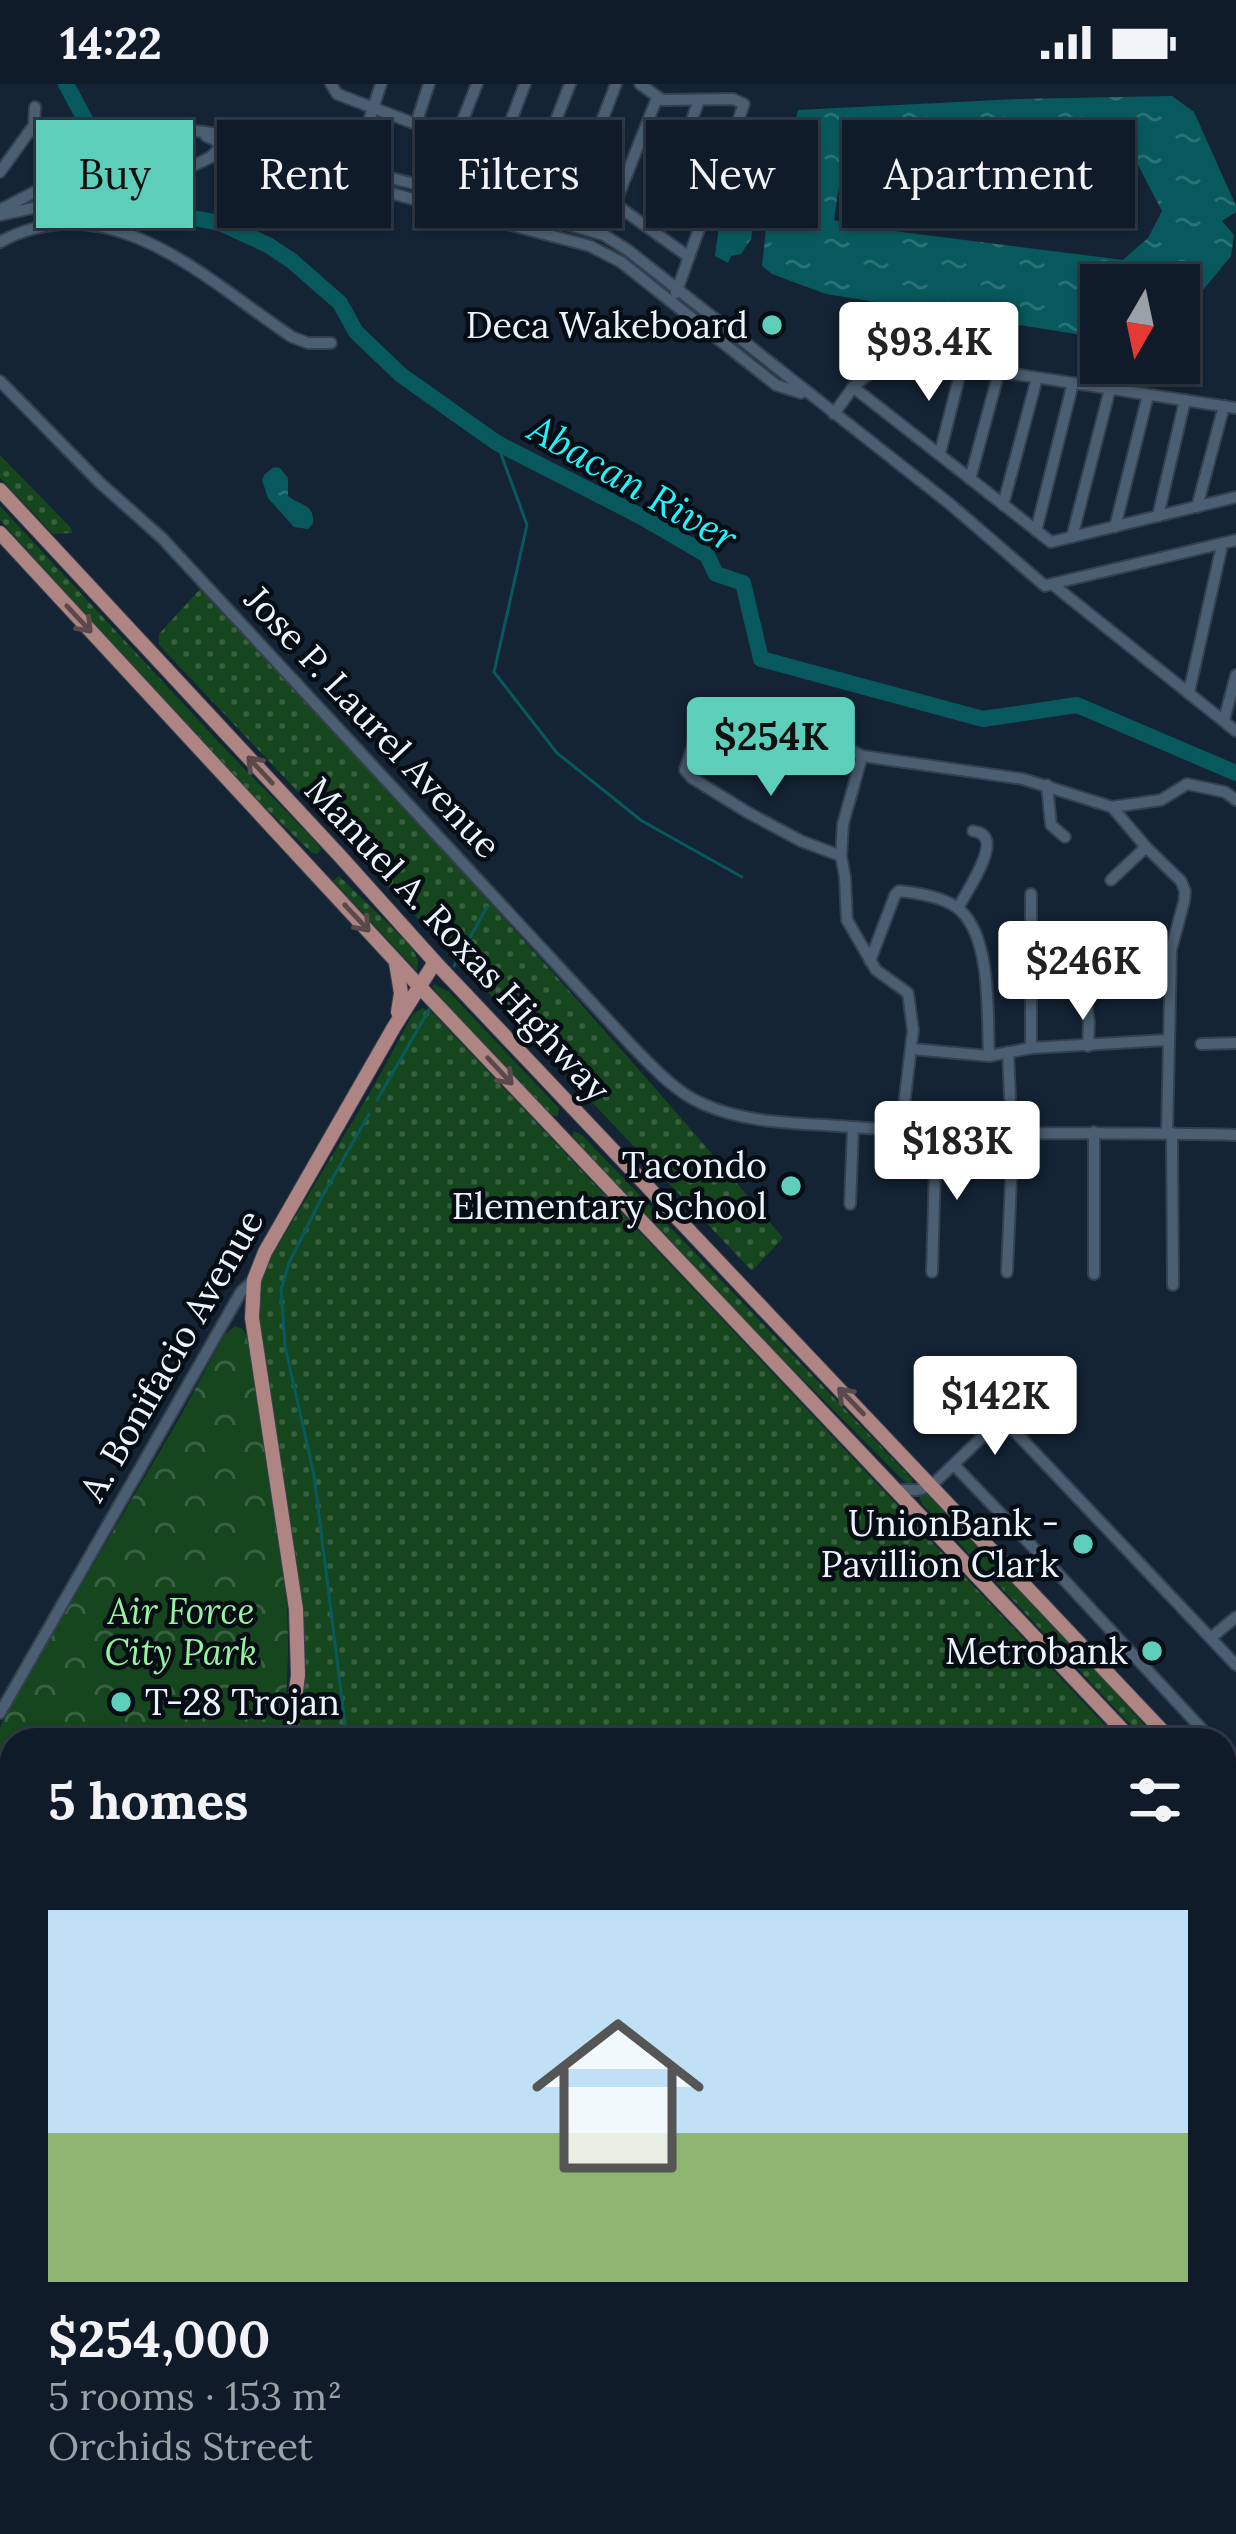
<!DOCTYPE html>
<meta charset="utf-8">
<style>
:root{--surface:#0f1b28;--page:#1d2834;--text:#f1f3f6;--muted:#9ba1a8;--line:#2f3945;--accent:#5dceb9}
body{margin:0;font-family:Lora,serif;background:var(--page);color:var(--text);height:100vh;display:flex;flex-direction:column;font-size:45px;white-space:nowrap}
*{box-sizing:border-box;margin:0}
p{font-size:39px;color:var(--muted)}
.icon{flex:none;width:66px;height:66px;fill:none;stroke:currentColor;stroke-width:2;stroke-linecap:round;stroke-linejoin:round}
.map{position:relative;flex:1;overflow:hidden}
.panel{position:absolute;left:0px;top:1644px;width:1236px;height:807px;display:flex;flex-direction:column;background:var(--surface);border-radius:36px 36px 0 0;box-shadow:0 3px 9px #0004,0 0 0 3px var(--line)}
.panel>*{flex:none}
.guide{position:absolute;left:36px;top:36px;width:1164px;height:108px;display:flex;gap:24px}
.needle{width:78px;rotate:189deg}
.fabs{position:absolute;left:1080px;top:180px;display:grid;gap:24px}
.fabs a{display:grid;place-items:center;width:120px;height:120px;border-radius:0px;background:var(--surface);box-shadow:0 3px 9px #0004,0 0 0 3px var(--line);font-size:60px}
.price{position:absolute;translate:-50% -102px;padding:0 27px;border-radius:12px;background:#fff;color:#222;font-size:39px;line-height:78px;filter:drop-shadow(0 3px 6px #0008)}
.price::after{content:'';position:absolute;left:50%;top:72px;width:36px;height:27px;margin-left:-18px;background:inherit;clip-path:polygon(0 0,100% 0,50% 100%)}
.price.active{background:var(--accent);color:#111}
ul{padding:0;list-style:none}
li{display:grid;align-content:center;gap:24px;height:636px;padding:0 48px}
li span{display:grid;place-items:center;height:372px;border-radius:0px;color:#555}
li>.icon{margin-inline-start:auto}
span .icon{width:216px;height:216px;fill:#fffc;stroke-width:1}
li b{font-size:51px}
h2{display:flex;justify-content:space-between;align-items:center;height:144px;padding:0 48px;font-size:51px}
.chip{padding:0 42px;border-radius:0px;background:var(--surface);box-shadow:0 3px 9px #0004,0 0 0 3px var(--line);font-size:42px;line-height:108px}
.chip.active{background:var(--accent);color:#111}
.status{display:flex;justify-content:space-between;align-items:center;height:84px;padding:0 60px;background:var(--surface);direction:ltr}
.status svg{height:33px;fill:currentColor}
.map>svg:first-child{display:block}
.grass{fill:url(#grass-dots)}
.park{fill:url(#park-crowns)}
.water{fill:url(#water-ripples);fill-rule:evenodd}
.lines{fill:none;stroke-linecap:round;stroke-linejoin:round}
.stream{stroke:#08595d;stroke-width:3}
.river{stroke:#08595d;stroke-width:16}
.minor-casing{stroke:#35404e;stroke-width:14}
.major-casing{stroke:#35404e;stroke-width:16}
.minor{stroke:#4c5f72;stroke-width:10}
.major{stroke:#ae8582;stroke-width:14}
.oneway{stroke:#5a494b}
.poi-dot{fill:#5dceb9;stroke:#060d14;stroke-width:4.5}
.labels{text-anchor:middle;stroke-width:9;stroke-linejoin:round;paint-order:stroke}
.poi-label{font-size:36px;fill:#ecf5fe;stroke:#060d14;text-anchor:end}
.street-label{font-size:36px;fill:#ecf5fe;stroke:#060d14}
.park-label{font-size:36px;font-style:italic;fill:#95f39e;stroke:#060d14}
.water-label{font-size:39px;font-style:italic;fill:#21f4fd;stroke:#060d14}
</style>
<div class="status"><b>14:22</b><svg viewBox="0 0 49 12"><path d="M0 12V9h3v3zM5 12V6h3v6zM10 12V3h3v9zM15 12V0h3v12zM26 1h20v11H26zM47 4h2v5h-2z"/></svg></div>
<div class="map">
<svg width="1236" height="2450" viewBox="0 0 1236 2450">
<defs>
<pattern id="grass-dots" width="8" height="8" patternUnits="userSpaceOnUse" patternTransform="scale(3)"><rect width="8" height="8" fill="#15461d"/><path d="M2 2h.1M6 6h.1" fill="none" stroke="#37613f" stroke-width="1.8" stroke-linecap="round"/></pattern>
<pattern id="park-crowns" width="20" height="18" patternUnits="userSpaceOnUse" patternTransform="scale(3)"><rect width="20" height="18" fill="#15461d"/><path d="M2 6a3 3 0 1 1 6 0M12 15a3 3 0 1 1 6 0" fill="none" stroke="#37613f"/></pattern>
<pattern id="water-ripples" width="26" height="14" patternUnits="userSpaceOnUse" patternTransform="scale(3)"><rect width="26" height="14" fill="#08595d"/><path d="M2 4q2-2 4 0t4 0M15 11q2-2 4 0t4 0" fill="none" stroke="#2c7175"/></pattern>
</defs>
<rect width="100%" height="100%" fill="#142435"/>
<g class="grass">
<polygon points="0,371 71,444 72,449 53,450 0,394"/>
<polygon points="0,422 228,668 315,757 321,765 318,770 312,769 248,707 35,475 0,436"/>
<path d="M201 504C398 718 597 931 783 1154L752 1187 159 561V550Z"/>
<polygon points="339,792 411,862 418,876 417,887 333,797"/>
<polygon points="434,900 449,908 559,1024 558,1032 550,1031 444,918 432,902"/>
<polygon points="422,924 431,927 1119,1656 296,1656 301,1616 259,1236 261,1198 271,1173 372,1005 413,930"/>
<polygon points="574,1047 582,1051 912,1395 913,1401 908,1401 719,1211 572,1054"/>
<polygon points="926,1409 1063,1551 1158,1656 1145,1656 922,1420 918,1410"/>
<polygon points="1224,1769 1236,1783 1236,2136 1224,2144"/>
<polygon points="12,2037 12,2175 0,2195 0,2116"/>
<polygon points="12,2206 12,2439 591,2439 546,2450 0,2450 0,2227"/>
<polygon points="819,2439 1065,2439 1058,2450 823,2450"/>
</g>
<path class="park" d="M235 1242 243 1245 247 1253C271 1387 302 1520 281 1656H12V1685L0 1678V1643L14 1616 180 1333 225 1250Z"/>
<g class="water">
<path d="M1172 12 1194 28 1236 122V128L1222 137 1234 151 1231 172 1179 235V201H1101V254L826 210 772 190 762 182 777 44 795 40 798 26 1018 15ZM1138 81 1162 127 1148 154 1123 176 854 142 834 136 840 95 984 82Z"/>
<path d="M752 54 767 57 751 155 741 170 731 172 728 179 715 172C719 149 725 81 736 63 740 55 744 56 752 54Z"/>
<path d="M274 383 280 384 288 394V412C299 421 315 420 313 439L308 445 294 443 268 414 262 396 265 390Z"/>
</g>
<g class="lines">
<g class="stream">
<polyline points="497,359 527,441 494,588 557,669 642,737 742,793"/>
<polyline points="454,882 487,823"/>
<polyline points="377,1016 430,924"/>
<polyline points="347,1656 314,1391 285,1262 281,1206 289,1179 323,1111 369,1030"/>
<polyline points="1224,2027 1236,2029"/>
</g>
<polyline class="river" points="66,0 96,56 108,91 122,111 133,120 156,127 220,139 268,161 292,177 340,219 356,248 401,291 497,359 642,433 707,471 716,490 743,499 761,575 983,635 1077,621 1236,689"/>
<g class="minor-casing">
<g id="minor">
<polyline points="331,0 337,10 455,55"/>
<polyline points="477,0 450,68 453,77 573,111 615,120 689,173"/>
<polyline points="640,0 662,16 733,15 744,20 676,209"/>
<polyline points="416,40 429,0"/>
<polyline points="206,52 237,67 270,77 590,162 621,178 776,301 801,309"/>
<polyline points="0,88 34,41 35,23"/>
<polyline points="352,88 381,0"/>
<polyline points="491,88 525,0"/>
<polyline points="531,100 570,0"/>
<polyline points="573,111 616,0"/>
<polyline points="615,120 657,14"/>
<path d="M0 126 147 49C195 34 320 75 372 89 449 109 527 128 604 151L629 167 950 420 1045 502"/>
<polyline points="0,131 38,123 87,126 107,124 211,73 223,60"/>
<polyline points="652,146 699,16"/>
<path d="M0 158C110 99 205 195 292 253L308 259H331"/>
<path d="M0 297 99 398 162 454 632 962C653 983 675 1008 703 1020 745 1039 794 1039 839 1042 971 1053 1103 1047 1236 1051"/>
<polyline points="853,303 1051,458 1236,413"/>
<polyline points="834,330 853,303 876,284 900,280 962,282 1236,324"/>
<polyline points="940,369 962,282"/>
<polyline points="970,395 999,288"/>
<polyline points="1003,421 1037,294"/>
<polyline points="1197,423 1224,322"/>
<polyline points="1158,432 1185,316"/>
<polyline points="1115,443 1148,311"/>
<polyline points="1036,447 1073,299"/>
<polyline points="1072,453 1110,305"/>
<polyline points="1052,500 1236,647"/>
<polyline points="1047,501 1236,456"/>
<polyline points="1189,608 1221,466"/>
<polyline points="1224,636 1236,591"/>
<polyline points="695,655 685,686 692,694 747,728 801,757 841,772"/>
<polyline points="836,658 862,672 1023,695 1112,723 1146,763 1181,797 1185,807 1184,818 1171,866 1167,1049"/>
<polyline points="862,672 843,740 841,772 845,793 847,836 876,886 908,909 913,946 901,1047"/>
<polyline points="1047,701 1051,741 1065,753"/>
<polyline points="1112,723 1161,716 1187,700 1225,708 1236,716"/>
<polyline points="1111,796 1146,763"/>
<path d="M958 824C965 810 998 763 983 751 981 748 977 748 973 747"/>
<path d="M870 877 895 811 899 807C918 809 947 813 961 827 992 857 987 931 989 972"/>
<polyline points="1033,881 1068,880 1077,883 1081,889 1089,938 1088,962"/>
<polyline points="1201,960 1236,959"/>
<polyline points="1031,964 1031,810"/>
<polyline points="912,965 989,972 1031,964 1167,956"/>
<polyline points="1008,968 1010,1014"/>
<polyline points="1094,1048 1094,1190"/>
<polyline points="1172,1049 1173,1201"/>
<polyline points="850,1120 853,1044"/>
<polyline points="932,1188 936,1049"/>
<polyline points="1007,1188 1013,1049"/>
<polyline points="954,1381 1054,1485 1212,1656"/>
<polyline points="895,1406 917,1406 931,1402 1002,1334 1236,1581"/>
<polyline points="1212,1553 1236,1533"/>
<polyline points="0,1629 241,1208 254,1196"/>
<polyline points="1224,1676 1236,1706"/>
<polyline points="0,1906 12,1913"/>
<polyline points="1208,2439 1212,2450"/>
<polyline points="1067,2450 1074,2439"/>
</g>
</g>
<g class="major-casing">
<g id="major">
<polyline points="0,406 340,772 435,878 1171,1656"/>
<polyline points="0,449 419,902 1132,1656"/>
<polyline points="396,879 401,909 398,928"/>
<polyline points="290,1656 298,1591 296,1525 252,1234 254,1196 265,1168 394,943 435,878"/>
<polyline points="1224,1715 1236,1728"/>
<polyline points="1224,1755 1236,1767"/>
<polyline points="0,2208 12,2188"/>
</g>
</g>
<use href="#minor" class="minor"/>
<use href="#major" class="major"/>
</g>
<defs><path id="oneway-shaft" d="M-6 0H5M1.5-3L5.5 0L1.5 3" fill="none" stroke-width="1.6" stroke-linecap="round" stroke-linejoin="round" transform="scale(3)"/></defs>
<g class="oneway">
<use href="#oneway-shaft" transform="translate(79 535) rotate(47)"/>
<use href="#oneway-shaft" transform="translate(260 686) rotate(-133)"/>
<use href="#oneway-shaft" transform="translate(357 834) rotate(47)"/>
<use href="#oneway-shaft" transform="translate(500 987) rotate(47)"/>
<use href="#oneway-shaft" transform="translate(851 1317) rotate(-134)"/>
</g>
<g class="poi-dot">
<circle cx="772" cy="241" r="12"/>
<circle cx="791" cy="1102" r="12"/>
<circle cx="1083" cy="1460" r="12"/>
<circle cx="1152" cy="1567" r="12"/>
<circle cx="121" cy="1618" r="12"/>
</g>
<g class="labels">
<g class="poi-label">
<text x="748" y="254">Deca Wakeboard</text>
<text x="767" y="1094">Tacondo<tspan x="767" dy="41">Elementary School</tspan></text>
<text x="1059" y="1452">UnionBank -<tspan x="1059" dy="41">Pavillion Clark</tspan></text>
<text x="1128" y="1580">Metrobank</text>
<text x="145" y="1631" text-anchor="start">T-28 Trojan</text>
</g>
<g class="street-label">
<text transform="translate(373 638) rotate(47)" y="13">Jose P. Laurel Avenue</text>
<text transform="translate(458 855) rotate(47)" y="13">Manuel A. Roxas Highway</text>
<text transform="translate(171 1271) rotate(-60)" y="13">A. Bonifacio Avenue</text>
</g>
<g class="park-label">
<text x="181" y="1540">Air Force<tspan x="181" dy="41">City Park</tspan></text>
</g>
<g class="water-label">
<text transform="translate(633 399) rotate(30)" y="14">Abacan River</text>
</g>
</g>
</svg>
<div class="fabs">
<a><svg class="needle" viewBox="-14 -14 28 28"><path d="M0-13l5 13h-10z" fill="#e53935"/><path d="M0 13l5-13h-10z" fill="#9ba1a8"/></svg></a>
</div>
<b class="price" style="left:929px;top:320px">$93.4K</b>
<b class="price active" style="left:771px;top:715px">$254K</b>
<b class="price" style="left:1083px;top:939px">$246K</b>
<b class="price" style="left:957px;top:1119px">$183K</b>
<b class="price" style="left:995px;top:1374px">$142K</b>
<div class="guide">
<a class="chip active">Buy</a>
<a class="chip">Rent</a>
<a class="chip">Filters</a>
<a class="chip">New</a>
<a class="chip">Apartment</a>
</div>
<section class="panel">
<h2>5 homes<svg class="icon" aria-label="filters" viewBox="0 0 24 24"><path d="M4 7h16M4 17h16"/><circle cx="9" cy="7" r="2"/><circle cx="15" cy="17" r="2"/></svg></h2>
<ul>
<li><span style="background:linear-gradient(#bfe0f5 60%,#8fb573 0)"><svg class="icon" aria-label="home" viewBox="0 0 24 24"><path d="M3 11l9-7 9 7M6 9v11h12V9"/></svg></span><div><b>$254,000</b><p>5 rooms · 153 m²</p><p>Orchids Street</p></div></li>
</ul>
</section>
</div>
